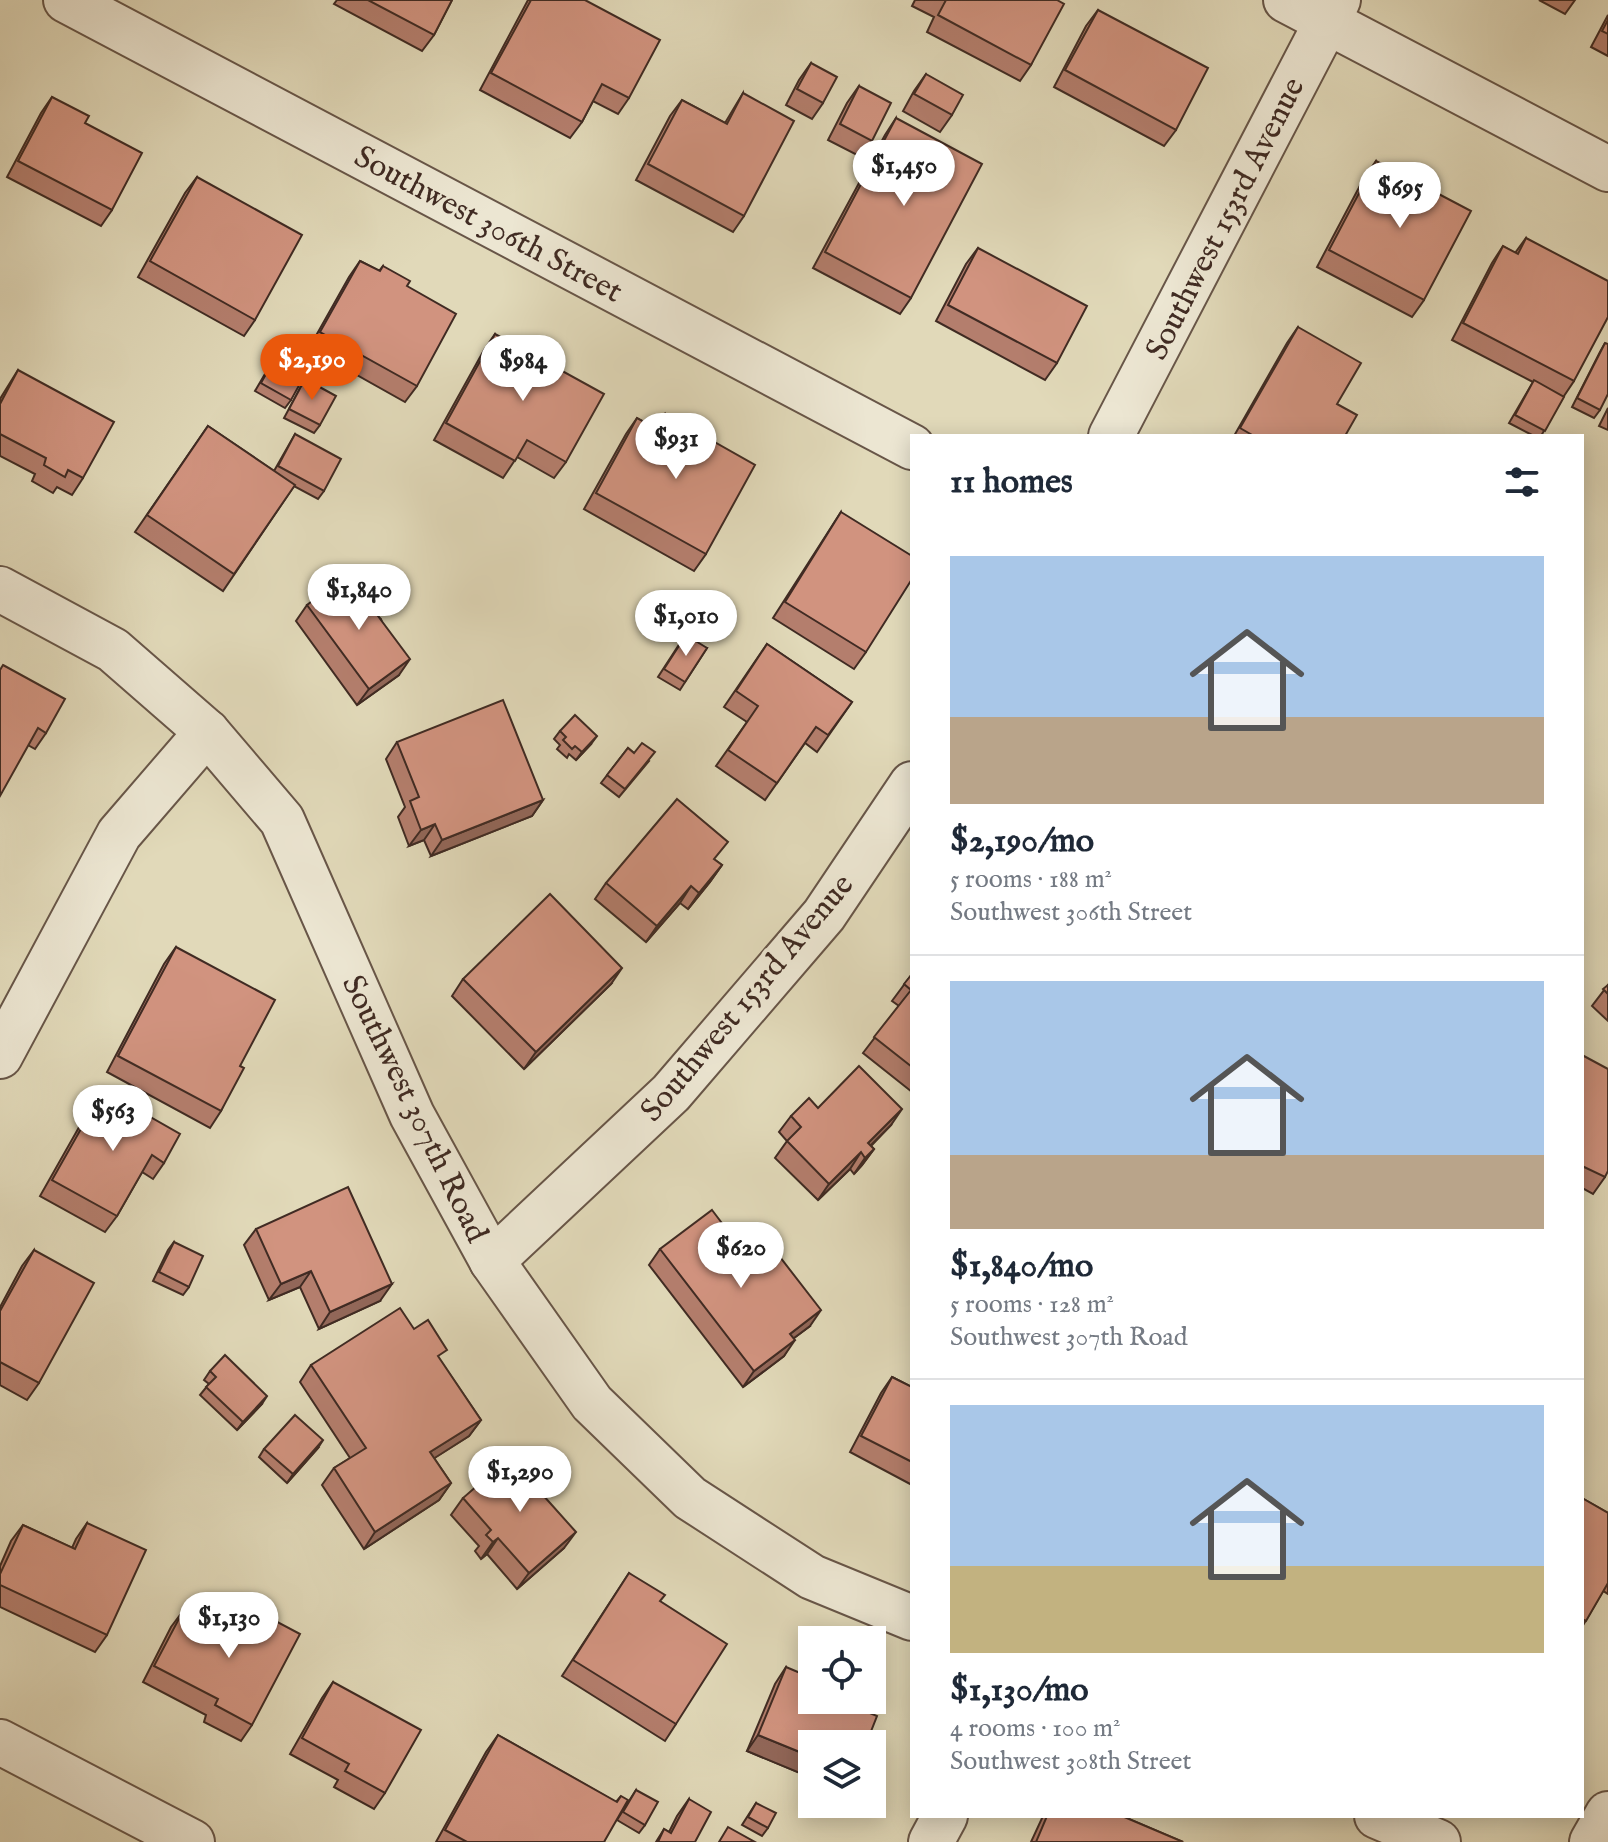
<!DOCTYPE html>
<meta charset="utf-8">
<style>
:root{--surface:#fff;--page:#f2f2f3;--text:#1f2937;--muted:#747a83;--line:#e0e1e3;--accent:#ea580c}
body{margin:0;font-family:"IM FELL English",serif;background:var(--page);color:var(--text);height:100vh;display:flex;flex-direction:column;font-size:30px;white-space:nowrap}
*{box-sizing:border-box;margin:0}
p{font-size:26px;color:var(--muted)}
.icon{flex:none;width:44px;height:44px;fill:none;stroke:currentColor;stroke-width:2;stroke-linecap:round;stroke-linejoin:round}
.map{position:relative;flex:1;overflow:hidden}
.panel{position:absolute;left:910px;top:434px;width:674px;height:1384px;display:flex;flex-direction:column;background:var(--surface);border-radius:0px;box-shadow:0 4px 20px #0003}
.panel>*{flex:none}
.buttons{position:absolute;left:798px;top:1626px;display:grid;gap:16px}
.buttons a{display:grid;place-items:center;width:88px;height:88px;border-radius:0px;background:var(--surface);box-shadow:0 4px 20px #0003;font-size:40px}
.price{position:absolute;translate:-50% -68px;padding:0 18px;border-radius:28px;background:#fff;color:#222;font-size:26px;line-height:52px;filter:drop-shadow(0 2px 4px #0008)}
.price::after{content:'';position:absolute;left:50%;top:48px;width:24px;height:18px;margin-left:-12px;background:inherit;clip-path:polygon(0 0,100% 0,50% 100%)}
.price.selected{background:var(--accent);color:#fff}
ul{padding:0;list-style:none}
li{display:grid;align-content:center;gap:16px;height:424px;padding:0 40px}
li+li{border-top:2px solid var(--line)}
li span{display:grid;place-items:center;height:248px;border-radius:0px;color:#555}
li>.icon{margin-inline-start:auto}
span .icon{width:144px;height:144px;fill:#fffc;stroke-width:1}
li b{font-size:34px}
h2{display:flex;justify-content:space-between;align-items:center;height:96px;padding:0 40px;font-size:34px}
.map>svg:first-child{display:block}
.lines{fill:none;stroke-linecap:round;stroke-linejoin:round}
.minor-casing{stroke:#685648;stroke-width:48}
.minor{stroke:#ece6d2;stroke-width:44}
.wall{fill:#b47e6d;stroke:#402b23;stroke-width:2}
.shaded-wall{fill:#926759;stroke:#402b23;stroke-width:2}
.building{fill:#d1937f;stroke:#402b23;stroke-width:2}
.labels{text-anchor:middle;stroke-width:8;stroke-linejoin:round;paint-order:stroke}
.street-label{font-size:32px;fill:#402b23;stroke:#ece6d2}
</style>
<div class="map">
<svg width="1608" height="1842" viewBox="0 0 1608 1842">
<rect width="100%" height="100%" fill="#e1d9b9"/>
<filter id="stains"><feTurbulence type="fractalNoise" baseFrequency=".0025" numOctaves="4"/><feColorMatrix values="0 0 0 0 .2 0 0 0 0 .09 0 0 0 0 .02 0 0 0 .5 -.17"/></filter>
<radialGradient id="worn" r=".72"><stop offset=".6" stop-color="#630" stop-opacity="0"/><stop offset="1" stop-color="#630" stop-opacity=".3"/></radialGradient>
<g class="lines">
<g class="minor-casing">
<g id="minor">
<polyline points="66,0 912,447"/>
<polyline points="1286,0 1608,169"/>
<polyline points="1111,436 1338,0"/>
<polyline points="0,589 113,650 207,732 282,820 412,1115 492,1261 592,1403 690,1498 812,1577 912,1618"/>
<polyline points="0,1056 119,834 207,732"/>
<polyline points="492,1261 671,1093 824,915 912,784"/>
<polyline points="0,1742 192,1842"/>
<polyline points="1377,1816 1438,1842"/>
<polyline points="931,1842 945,1816"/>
<polyline points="1592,1842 1608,1814"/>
</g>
</g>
<use href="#minor" class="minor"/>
</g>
<g class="wall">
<polygon points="337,0 452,0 434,35 422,51 334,4"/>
<polygon points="528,0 585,0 629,98 618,114 593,101 582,122 570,138 480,90"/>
<polygon points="915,0 1057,0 1031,65 1020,81 927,32 934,17 912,6"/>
<polygon points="1539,0 1575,0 1565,14"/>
<polygon points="1098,10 1176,130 1164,146 1054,87 1086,26"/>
<polygon points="1608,15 1608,56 1591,47"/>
<polygon points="811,63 823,103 812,119 786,105 799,80"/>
<polygon points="926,74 952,115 940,132 903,111 914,91"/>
<polygon points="859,86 872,141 861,157 828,140 847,103"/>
<polygon points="743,93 744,216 733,232 636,180 670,116 682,100 725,123"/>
<polygon points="52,97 85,123 112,210 101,226 7,177 41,113"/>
<polygon points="896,118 911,298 900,314 813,268 885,135"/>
<polygon points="1376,161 1424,300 1412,317 1317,267 1364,178"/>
<polygon points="197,177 255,320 244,336 138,277 185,193"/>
<polygon points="1526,238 1574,381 1564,396 1541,436 1534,436 1509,423 1533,382 1452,340 1492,263 1503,246 1515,253"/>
<polygon points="978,248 1057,363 1045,380 936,321 966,264"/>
<polygon points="360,261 379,271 383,266 417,386 405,402 309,348 349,277"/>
<polygon points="1298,327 1337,404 1345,436 1234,436 1287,343"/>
<polygon points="495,334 566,462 554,478 517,457 503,478 434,440 484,350"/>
<polygon points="286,338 291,400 285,408 255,391"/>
<polygon points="1605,343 1600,410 1594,418 1572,407 1600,352"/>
<polygon points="18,370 83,478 72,495 57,487 53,493 32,481 35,474 0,456 0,399"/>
<polygon points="305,379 320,425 314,433 284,418"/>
<polygon points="1608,408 1608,430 1599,426"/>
<polygon points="665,414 706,554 694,571 584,509 626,434 637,418 655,428"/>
<polygon points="208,426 274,471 295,434 324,491 318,499 294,486 223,591 135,532"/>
<polygon points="841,512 866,652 854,669 773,618"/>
<polygon points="364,604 381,619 399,675 357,705 296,621 307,605"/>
<polygon points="680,643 707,648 680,690 658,677"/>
<polygon points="767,644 852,702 817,752 805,743 765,800 716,766 747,722 724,707"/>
<polygon points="0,669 46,733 35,749 28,745"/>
<polygon points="560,731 591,744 576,760 569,754 567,758 557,749 560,745 554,739"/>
<polygon points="397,742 543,800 532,816 431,856 424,840 409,846 398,817 405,807 386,759"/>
<polygon points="628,748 634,753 649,761 619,797 601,783"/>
<polygon points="715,860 722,865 710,882 688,909 680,903 646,942 595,899 606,883"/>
<polygon points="176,947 240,1066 221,1111 210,1128 107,1072 164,964"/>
<polygon points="912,974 912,1092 863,1053 899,1006 892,1001"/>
<polygon points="463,979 611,984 524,1069 452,996"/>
<polygon points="1608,985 1608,1021 1592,1006"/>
<polygon points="1582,1055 1605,1177 1593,1194 1582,1188"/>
<polygon points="103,1090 164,1163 153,1179 142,1172 117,1216 105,1232 40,1196 91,1106"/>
<polygon points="818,1108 891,1125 871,1146 874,1149 862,1165 854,1174 850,1169 818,1200 775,1158 787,1141 779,1132 791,1116"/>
<polygon points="256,1229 380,1301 319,1329 300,1287 269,1300 244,1245"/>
<polygon points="174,1242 189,1287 183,1295 153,1281 168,1250"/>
<polygon points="660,1249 753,1264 810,1326 794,1338 784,1356 743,1387 649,1265"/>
<polygon points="34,1250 39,1383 27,1400 0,1385 0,1307 22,1266"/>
<polygon points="414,1329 440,1360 481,1420 469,1436 434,1458 451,1483 439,1500 364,1549 322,1485 334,1468 350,1458 300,1382 311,1365"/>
<polygon points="210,1371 262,1404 237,1430 200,1395 209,1384 204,1380"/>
<polygon points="892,1377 912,1387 912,1485 850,1452 881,1393"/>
<polygon points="318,1448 287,1483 259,1457 264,1449"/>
<polygon points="543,1496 564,1548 517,1589 487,1554 481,1559 475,1551 479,1546 451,1515 463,1498"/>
<polygon points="1582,1498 1608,1513 1608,1594 1603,1591 1582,1627"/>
<polygon points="87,1523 107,1635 95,1652 0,1607 0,1566 11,1541 23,1525 72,1548 76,1539"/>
<polygon points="629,1573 660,1601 676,1724 665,1741 562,1676"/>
<polygon points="251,1608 252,1725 241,1741 204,1722 206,1715 143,1682 171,1627 183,1611 233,1637 240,1624"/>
<polygon points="786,1667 812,1744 812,1778 747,1751 775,1684"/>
<polygon points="333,1682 385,1793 374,1809 334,1787 338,1780 290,1754 322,1698"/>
<polygon points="498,1735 616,1802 621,1796 604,1842 436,1842 486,1752"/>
<polygon points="636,1790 645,1825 639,1833 617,1820"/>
<polygon points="689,1799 695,1842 656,1842 664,1829 669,1832 677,1816"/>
<polygon points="756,1803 768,1828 762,1836 742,1825"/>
<polygon points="1043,1816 1122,1816 1183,1842 1031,1842"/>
</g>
<g class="shaded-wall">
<polygon points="410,659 399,675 357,705 369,689"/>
<polygon points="597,736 591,744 576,760 582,752"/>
<polygon points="543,800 532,816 431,856 442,840"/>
<polygon points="435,824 424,840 409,846 421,830"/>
<polygon points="722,865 710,882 688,909 699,893"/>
<polygon points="691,886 680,903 646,942 657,926"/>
<polygon points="622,968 611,984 524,1069 536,1052"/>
<polygon points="902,1109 891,1125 862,1154 868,1143"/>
<polygon points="874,1149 862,1165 854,1174 865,1158"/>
<polygon points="861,1152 850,1169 818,1200 829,1184"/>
<polygon points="311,1271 300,1287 269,1300 281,1284"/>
<polygon points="392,1284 380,1301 319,1329 330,1312"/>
<polygon points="821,1310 810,1326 778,1350 790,1334"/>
<polygon points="795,1340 784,1356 743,1387 754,1371"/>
<polygon points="267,1396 262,1404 237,1430 243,1422"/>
<polygon points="481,1420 469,1436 419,1468 430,1452"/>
<polygon points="323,1440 318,1448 287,1483 293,1474"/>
<polygon points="451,1483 439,1500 364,1549 375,1532"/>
<polygon points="576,1532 564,1548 517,1589 529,1573"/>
<polygon points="498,1538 487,1554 481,1559 493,1542"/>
<polygon points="758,1735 812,1757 812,1778 747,1751"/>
</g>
<g class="building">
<polygon points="368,0 452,0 434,35"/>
<polygon points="531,0 585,0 660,40 629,98 602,84 582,122 491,73"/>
<polygon points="945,0 1057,0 1064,4 1031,65 938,15 946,0"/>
<polygon points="1098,10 1208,68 1176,130 1065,70"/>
<polygon points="1608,20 1608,34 1602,31"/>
<polygon points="811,63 837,77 823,103 797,89"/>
<polygon points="926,74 963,95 952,115 914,94"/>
<polygon points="859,86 891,103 872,141 840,124"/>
<polygon points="743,93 794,121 744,216 648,164 682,100 727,124"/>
<polygon points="52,97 89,116 85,123 142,153 112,210 18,161"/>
<polygon points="896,118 982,164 911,298 825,252"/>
<polygon points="1376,161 1471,211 1424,300 1329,250"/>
<polygon points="197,177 302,235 255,320 150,261"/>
<polygon points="1526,238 1608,281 1608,317 1574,381 1463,323 1503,246 1518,254"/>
<polygon points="978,248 1087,306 1057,363 948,305"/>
<polygon points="360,261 380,271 383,266 410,281 407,286 456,314 417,386 320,332"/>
<polygon points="1298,327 1361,363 1337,404 1357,415 1345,436 1254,436 1240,428"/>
<polygon points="495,334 604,394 566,462 527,440 515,461 446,423"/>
<polygon points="286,338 316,355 291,400 261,383"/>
<polygon points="1605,343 1608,344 1608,394 1600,410 1577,398"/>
<polygon points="18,370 114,422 83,478 68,470 65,477 44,465 46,458 0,434 0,404"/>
<polygon points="305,379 336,396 320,425 289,409"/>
<polygon points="1534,380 1564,397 1545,431 1515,415"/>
<polygon points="665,414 755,465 706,554 596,493 637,418 657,429"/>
<polygon points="208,426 295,485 234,574 147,515"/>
<polygon points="295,434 341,459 324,491 278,466"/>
<polygon points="841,512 912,556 912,579 866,652 785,602"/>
<polygon points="344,577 364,604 378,595 388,609 378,616 410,659 369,689 307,605"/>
<polygon points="686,635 707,648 685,682 664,669"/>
<polygon points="767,644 852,702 828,735 816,727 777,783 728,750 758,706 736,691"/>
<polygon points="3,665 65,699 46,733 38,728 0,796 0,670"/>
<polygon points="503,700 543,800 442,840 435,824 421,830 410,801 419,797 397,742"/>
<polygon points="575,715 597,736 582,752 575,746 572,749 563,740 566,737 560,731"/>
<polygon points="642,743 655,752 625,789 607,775 628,748 634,753"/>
<polygon points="677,799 728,842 714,859 722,865 699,893 691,886 657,926 606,883"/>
<polygon points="550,894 622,968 536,1052 463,979"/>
<polygon points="176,947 275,1000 240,1066 244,1068 221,1111 118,1056"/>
<polygon points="912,974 912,1067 874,1037 911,990 904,984"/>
<polygon points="1608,985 1608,994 1603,989"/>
<polygon points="1582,1055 1608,1069 1608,1171 1605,1177 1582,1166"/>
<polygon points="859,1066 902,1109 868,1143 874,1149 865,1158 861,1152 829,1184 787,1141 801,1127 791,1116 809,1098 818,1108"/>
<polygon points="103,1090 180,1134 164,1163 152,1155 117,1216 52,1180"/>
<polygon points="348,1187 392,1284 330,1312 311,1271 281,1284 256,1229"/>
<polygon points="712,1210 753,1264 773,1248 821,1310 790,1334 795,1340 754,1371 660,1249"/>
<polygon points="174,1242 203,1256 189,1287 159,1272"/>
<polygon points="34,1250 94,1283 39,1383 0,1362 0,1311"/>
<polygon points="400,1308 414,1329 428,1320 447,1350 438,1356 481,1420 430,1452 451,1483 375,1532 334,1468 366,1448 311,1365"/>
<polygon points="225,1355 267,1396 243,1422 206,1387 216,1377 210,1371"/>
<polygon points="892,1377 912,1387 912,1462 861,1436"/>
<polygon points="295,1415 323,1440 293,1474 264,1449"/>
<polygon points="509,1458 519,1469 525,1463 548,1489 542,1494 576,1532 529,1573 498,1538 493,1542 486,1535 491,1530 463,1498"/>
<polygon points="1582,1498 1608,1513 1608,1583 1586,1621 1582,1619"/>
<polygon points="87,1523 146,1550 107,1635 0,1585 0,1574 23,1525 75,1549"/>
<polygon points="629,1573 665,1595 660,1601 727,1644 676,1724 573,1660"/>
<polygon points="251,1608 300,1634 252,1725 215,1705 218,1699 154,1666 183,1611 235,1638"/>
<polygon points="786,1667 812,1678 812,1700 839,1700 877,1716 866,1744 812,1744 812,1757 758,1735"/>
<polygon points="333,1682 421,1730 385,1793 345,1771 349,1764 302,1738"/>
<polygon points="498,1735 617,1802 621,1796 628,1800 604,1842 467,1842 445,1830"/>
<polygon points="636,1790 658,1802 645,1825 623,1812"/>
<polygon points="689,1799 711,1812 695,1842 658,1842 664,1829 671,1833"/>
<polygon points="756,1803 776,1813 768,1828 748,1817"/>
<polygon points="1047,1816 1122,1816 1183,1842 1036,1842"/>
<polygon points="728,1827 755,1842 719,1842"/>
</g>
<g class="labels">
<g class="street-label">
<text transform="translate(1224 218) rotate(-63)" y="11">Southwest 153rd Avenue</text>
<text transform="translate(489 223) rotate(28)" y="11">Southwest 306th Street</text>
<text transform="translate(746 997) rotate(-50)" y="11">Southwest 153rd Avenue</text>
<text transform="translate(416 1108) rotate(64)" y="11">Southwest 307th Road</text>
</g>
</g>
<rect width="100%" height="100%" filter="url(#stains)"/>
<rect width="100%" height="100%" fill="url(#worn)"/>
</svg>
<div class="buttons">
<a><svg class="icon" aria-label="locate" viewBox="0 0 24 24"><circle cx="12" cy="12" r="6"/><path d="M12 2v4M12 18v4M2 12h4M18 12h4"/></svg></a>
<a><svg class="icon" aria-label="layers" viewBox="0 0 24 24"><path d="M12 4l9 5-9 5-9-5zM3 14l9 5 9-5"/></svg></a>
</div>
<b class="price" style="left:904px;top:208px">$1,450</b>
<b class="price" style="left:1400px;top:230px">$695</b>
<b class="price selected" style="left:312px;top:402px">$2,190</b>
<b class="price" style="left:523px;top:403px">$984</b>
<b class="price" style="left:676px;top:481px">$931</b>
<b class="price" style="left:359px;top:632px">$1,840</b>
<b class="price" style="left:686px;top:658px">$1,010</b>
<b class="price" style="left:113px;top:1153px">$563</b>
<b class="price" style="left:741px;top:1290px">$620</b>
<b class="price" style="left:520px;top:1514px">$1,290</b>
<b class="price" style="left:229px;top:1660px">$1,130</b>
<section class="panel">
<h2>11 homes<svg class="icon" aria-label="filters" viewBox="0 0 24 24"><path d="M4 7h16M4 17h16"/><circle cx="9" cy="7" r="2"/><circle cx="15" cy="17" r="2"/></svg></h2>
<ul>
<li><span style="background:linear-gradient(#a9c7e8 65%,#b9a48a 0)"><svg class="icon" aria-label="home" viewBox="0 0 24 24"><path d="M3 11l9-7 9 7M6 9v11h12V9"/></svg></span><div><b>$2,190/mo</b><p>5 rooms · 188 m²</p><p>Southwest 306th Street</p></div></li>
<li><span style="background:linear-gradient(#a9c7e8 70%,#b9a48a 0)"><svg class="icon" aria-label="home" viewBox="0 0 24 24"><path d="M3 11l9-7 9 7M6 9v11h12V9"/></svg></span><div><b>$1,840/mo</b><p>5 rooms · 128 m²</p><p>Southwest 307th Road</p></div></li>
<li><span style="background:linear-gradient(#a9c7e8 65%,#c2b280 0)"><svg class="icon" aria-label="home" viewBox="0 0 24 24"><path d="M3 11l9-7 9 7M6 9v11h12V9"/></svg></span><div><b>$1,130/mo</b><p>4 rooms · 100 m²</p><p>Southwest 308th Street</p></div></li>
</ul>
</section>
</div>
